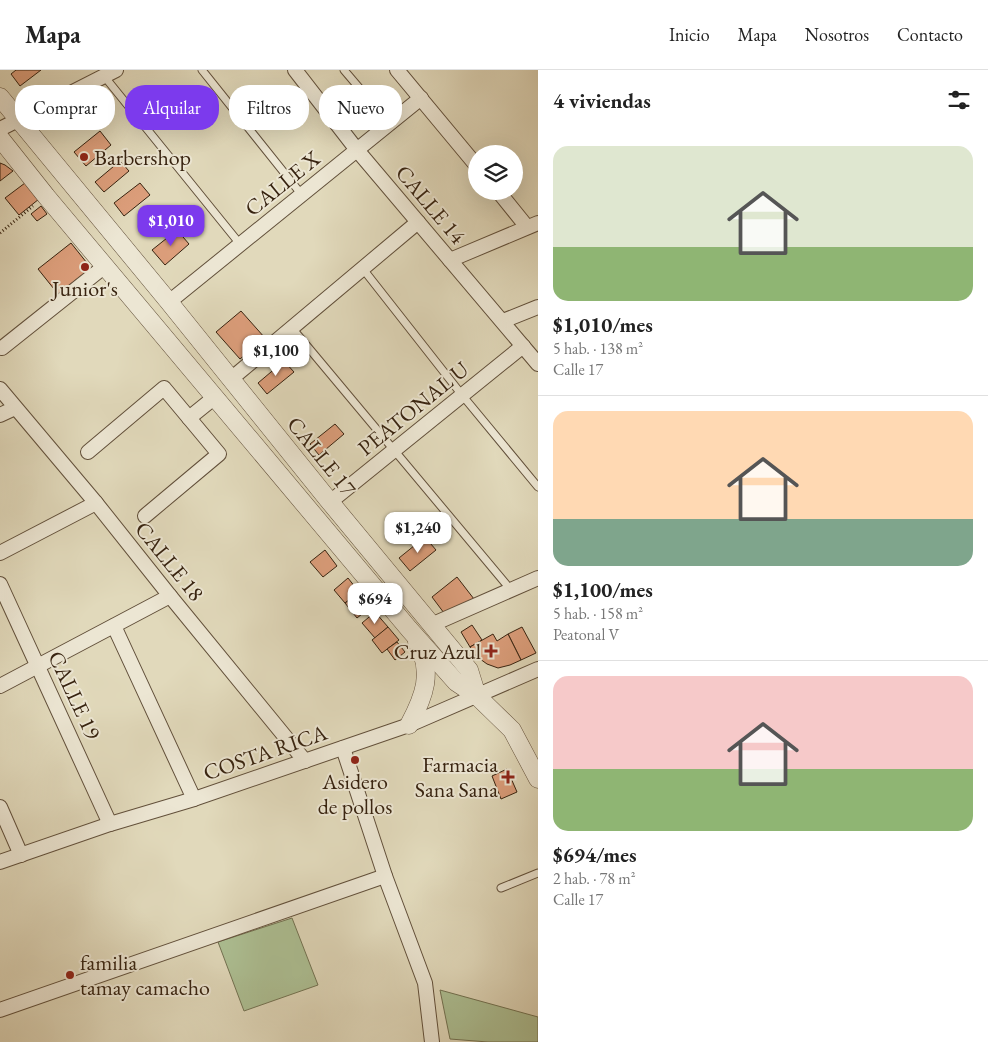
<!DOCTYPE html>
<html lang="es">
<meta charset="utf-8">
<style>
:root{--surface:#fff;--page:#f2f2f2;--text:#222;--muted:#767676;--line:#e0e0e0;--accent:#7c3aed}
body{margin:0;font-family:"EB Garamond",serif;background:var(--page);color:var(--text);height:100vh;display:flex;flex-direction:column;font-size:19px;white-space:nowrap}
*{box-sizing:border-box;margin:0}
p{font-size:16px;color:var(--muted)}
.icon{flex:none;width:28px;height:28px;fill:none;stroke:currentColor;stroke-width:2;stroke-linecap:round;stroke-linejoin:round}
.map{position:relative;flex:1;overflow:hidden}
.details{display:flex;flex-direction:column;background:var(--surface);width:450px}
.details>*{flex:none}
.guide{position:absolute;left:15px;top:15px;width:448px;height:45px;display:flex;gap:10px}
.tools{position:absolute;left:468px;top:75px;display:grid;gap:10px}
.tools a{display:grid;place-items:center;width:55px;height:55px;border-radius:50%;background:var(--surface);box-shadow:0 5px 20px #0002;font-size:25px}
.price{position:absolute;translate:-50% -42px;padding:0 11px;border-radius:10px;background:#fff;color:#222;font-size:16px;line-height:32px;filter:drop-shadow(0 1px 2px #0008)}
.price::after{content:'';position:absolute;left:50%;top:30px;width:15px;height:11px;margin-left:-8px;background:inherit;clip-path:polygon(0 0,100% 0,50% 100%)}
.price.selected{background:var(--accent);color:#fff}
ul{padding:0;list-style:none}
li{display:grid;align-content:center;gap:10px;height:265px;padding:0 15px}
li+li{border-top:1px solid var(--line)}
li span{display:grid;place-items:center;height:155px;border-radius:15px;color:#555}
li>.icon{margin-inline-start:auto}
span .icon{width:90px;height:90px;fill:#fffc;stroke-width:1}
li b{font-size:21px}
h2{display:flex;justify-content:space-between;align-items:center;height:60px;padding:0 15px;font-size:21px}
.tag{padding:0 18px;border-radius:20px;background:var(--surface);box-shadow:0 5px 20px #0002;font-size:18px;line-height:45px}
.tag.selected{background:var(--accent);color:#fff}
header{display:flex;align-items:center;gap:30px;box-sizing:border-box;height:70px;padding:0 25px;background:var(--surface);border-bottom:1px solid var(--line)}
header strong{font-size:24px}
nav{display:flex;gap:28px;margin-inline-start:auto;font-size:18px}
main{display:flex;flex:1;min-height:0}
.map>svg:first-child{display:block}
.green{fill:#adc094;stroke:#727252}
.building{fill:#dc9e7b;stroke:#372310}
.lines{fill:none;stroke-linecap:round;stroke-linejoin:round}
.service-casing{stroke:#62503b;stroke-width:9}
.minor-casing{stroke:#62503b;stroke-width:16}
.tertiary-casing{stroke:#62503b;stroke-width:19}
.path{stroke:#372310;stroke-width:3;stroke-dasharray:1 2.5;stroke-linecap:butt}
.service{stroke:#ece6d3;stroke-width:7}
.minor{stroke:#ece6d3;stroke-width:14}
.tertiary{stroke:#ece6d3;stroke-width:18}
.poi-dot{fill:#8f2418;stroke:#ece6d3;stroke-width:2}
.labels{text-anchor:middle;stroke-width:4;stroke-linejoin:round;paint-order:stroke}
.poi-label{font-size:22px;fill:#372310;stroke:#ece6d3;text-anchor:start}
.street-label{font-size:22px;fill:#372310;stroke:#ece6d3}
</style>
<header>
<strong>Mapa</strong>
<nav><a>Inicio</a><a>Mapa</a><a>Nosotros</a><a>Contacto</a></nav>
</header>
<main>
<div class="map">
<svg width="538" height="972" viewBox="0 0 538 972">
<rect width="100%" height="100%" fill="#e1d9bb"/>
<filter id="stains"><feTurbulence type="fractalNoise" baseFrequency=".004" numOctaves="4"/><feColorMatrix values="0 0 0 0 .2 0 0 0 0 .09 0 0 0 0 .02 0 0 0 .5 -.17"/></filter>
<radialGradient id="worn" r=".72"><stop offset=".6" stop-color="#630" stop-opacity="0"/><stop offset="1" stop-color="#630" stop-opacity=".3"/></radialGradient>
<g class="green">
<polygon points="292,848 318,915 244,941 218,872"/>
<polygon points="440,920 538,947 538,972 488,972 450,969"/>
</g>
<g class="building">
<polygon points="16,0 41,0 20,16 11,4"/>
<polygon points="100,61 111,75 86,96 74,82"/>
<polygon points="120,91 129,101 104,122 95,112"/>
<polygon points="0,93 5,95 13,101 0,111"/>
<polygon points="25,113 39,129 19,145 5,128"/>
<polygon points="140,113 150,125 124,146 114,133"/>
<polygon points="41,136 47,144 37,151 31,144"/>
<polygon points="177,160 189,174 165,195 152,180"/>
<polygon points="71,173 91,198 58,224 38,199"/>
<polygon points="241,241 265,268 240,289 216,262"/>
<polygon points="284,291 294,302 267,324 258,313"/>
<polygon points="335,354 344,364 319,385 310,374"/>
<polygon points="425,467 436,480 410,501 399,488"/>
<polygon points="325,480 337,496 323,507 310,492"/>
<polygon points="457,507 474,529 444,543 432,527"/>
<polygon points="348,508 359,522 345,533 334,520"/>
<polygon points="356,525 367,540 357,548 345,533"/>
<polygon points="375,542 388,557 375,568 362,553"/>
<polygon points="472,555 482,570 470,577 461,562"/>
<polygon points="388,557 399,570 382,583 372,570"/>
<polygon points="522,557 536,583 521,590 508,564"/>
<polygon points="493,564 497,571 508,564 521,590 510,595 498,598 487,594 476,586 470,577"/>
<polygon points="397,572 405,582 395,590 387,579"/>
<polygon points="507,699 517,722 501,729 492,706"/>
</g>
<g class="lines">
<g class="service-casing">
<g id="service">
<polyline points="202,0 302,125"/>
<polyline points="344,0 390,54"/>
<polyline points="104,6 240,174"/>
<polyline points="363,199 462,325 538,417"/>
<polyline points="292,258 511,520"/>
<polyline points="501,818 538,803"/>
</g>
</g>
<g class="minor-casing">
<g id="minor">
<polyline points="295,0 357,80 538,294"/>
<polyline points="397,0 476,95"/>
<polyline points="0,59 116,0"/>
<polyline points="498,121 527,157"/>
<polyline points="450,190 538,153"/>
<polyline points="169,232 421,28"/>
<polyline points="503,251 538,237"/>
<polyline points="2,278 105,196"/>
<polyline points="231,309 418,152"/>
<polyline points="0,319 96,433 170,526 305,691"/>
<polyline points="0,345 15,338"/>
<polyline points="189,348 215,327"/>
<polyline points="88,382 164,318 219,384 145,446"/>
<polyline points="330,432 523,276"/>
<polyline points="0,483 96,433"/>
<polyline points="0,514 110,754"/>
<polyline points="431,555 538,508"/>
<polyline points="114,556 194,729"/>
<polyline points="0,616 170,526"/>
<polyline points="343,678 385,806 425,913 432,972"/>
<polyline points="0,737 21,785"/>
<polyline points="0,792 110,754 194,729 409,655 538,599"/>
<polyline points="0,940 385,806"/>
</g>
</g>
<g class="tertiary-casing">
<g id="tertiary">
<polyline points="0,27 169,232 330,432 469,600 477,626"/>
<polyline points="0,68 46,126 409,559 456,612 477,626 512,660 538,709"/>
<path d="M409 655C424 627 434 602 417 572"/>
</g>
</g>
<polyline class="path" points="0,163 33,136"/>
<use href="#service" class="service"/>
<use href="#minor" class="minor"/>
<use href="#tertiary" class="tertiary"/>
</g>
<g class="poi-dot">
<circle cx="84" cy="87" r="5"/>
<circle cx="85" cy="197" r="5"/>
<path d="M488.5 573.5h5v5h5v5h-5v5h-5v-5h-5v-5h5z"/>
<circle cx="355" cy="690" r="5"/>
<path d="M505.5 699.5h5v5h5v5h-5v5h-5v-5h-5v-5h5z"/>
<circle cx="70" cy="905" r="5"/>
</g>
<g class="labels">
<g class="poi-label">
<text x="94" y="95">Barbershop</text>
<text x="85" y="226" text-anchor="middle">Junior's</text>
<text x="481" y="589" text-anchor="end">Cruz Azul</text>
<text x="498" y="702" text-anchor="end">Farmacia<tspan x="498" dy="25">Sana Sana</tspan></text>
<text x="355" y="719" text-anchor="middle">Asidero<tspan x="355" dy="25">de pollos</tspan></text>
<text x="80" y="900">familia<tspan x="80" dy="25">tamay camacho</tspan></text>
</g>
<g class="street-label">
<text transform="translate(282 113) rotate(-39)" y="8">CALLE X</text>
<text transform="translate(431 134) rotate(50)" y="8">CALLE 14</text>
<text transform="translate(413 338) rotate(-39)" y="8">PEATONAL U</text>
<text transform="translate(322 386) rotate(51)" y="8">CALLE 17</text>
<text transform="translate(170 491) rotate(51)" y="8">CALLE 18</text>
<text transform="translate(75 625) rotate(65)" y="8">CALLE 19</text>
<text transform="translate(265 682) rotate(-19)" y="8">COSTA RICA</text>
</g>
</g>
<rect width="100%" height="100%" filter="url(#stains)"/>
<rect width="100%" height="100%" fill="url(#worn)"/>
</svg>
<div class="tools">
<a><svg class="icon" aria-label="layers" viewBox="0 0 24 24"><path d="M12 4l9 5-9 5-9-5zM3 14l9 5 9-5"/></svg></a>
</div>
<b class="price selected" style="left:171px;top:177px">$1,010</b>
<b class="price" style="left:276px;top:307px">$1,100</b>
<b class="price" style="left:418px;top:484px">$1,240</b>
<b class="price" style="left:375px;top:555px">$694</b>
<div class="guide">
<a class="tag">Comprar</a>
<a class="tag selected">Alquilar</a>
<a class="tag">Filtros</a>
<a class="tag">Nuevo</a>
</div>
</div>
<section class="details">
<h2>4 viviendas<svg class="icon" aria-label="filters" viewBox="0 0 24 24"><path d="M4 7h16M4 17h16"/><circle cx="9" cy="7" r="2"/><circle cx="15" cy="17" r="2"/></svg></h2>
<ul>
<li><span style="background:linear-gradient(#dfe7d0 65%,#8fb573 0)"><svg class="icon" aria-label="home" viewBox="0 0 24 24"><path d="M3 11l9-7 9 7M6 9v11h12V9"/></svg></span><div><b>$1,010/mes</b><p>5 hab. · 138 m²</p><p>Calle 17</p></div></li>
<li><span style="background:linear-gradient(#ffd9b3 70%,#7fa58c 0)"><svg class="icon" aria-label="home" viewBox="0 0 24 24"><path d="M3 11l9-7 9 7M6 9v11h12V9"/></svg></span><div><b>$1,100/mes</b><p>5 hab. · 158 m²</p><p>Peatonal V</p></div></li>
<li><span style="background:linear-gradient(#f6c9c9 60%,#8fb573 0)"><svg class="icon" aria-label="home" viewBox="0 0 24 24"><path d="M3 11l9-7 9 7M6 9v11h12V9"/></svg></span><div><b>$694/mes</b><p>2 hab. · 78 m²</p><p>Calle 17</p></div></li>
</ul>
</section>
</main>
